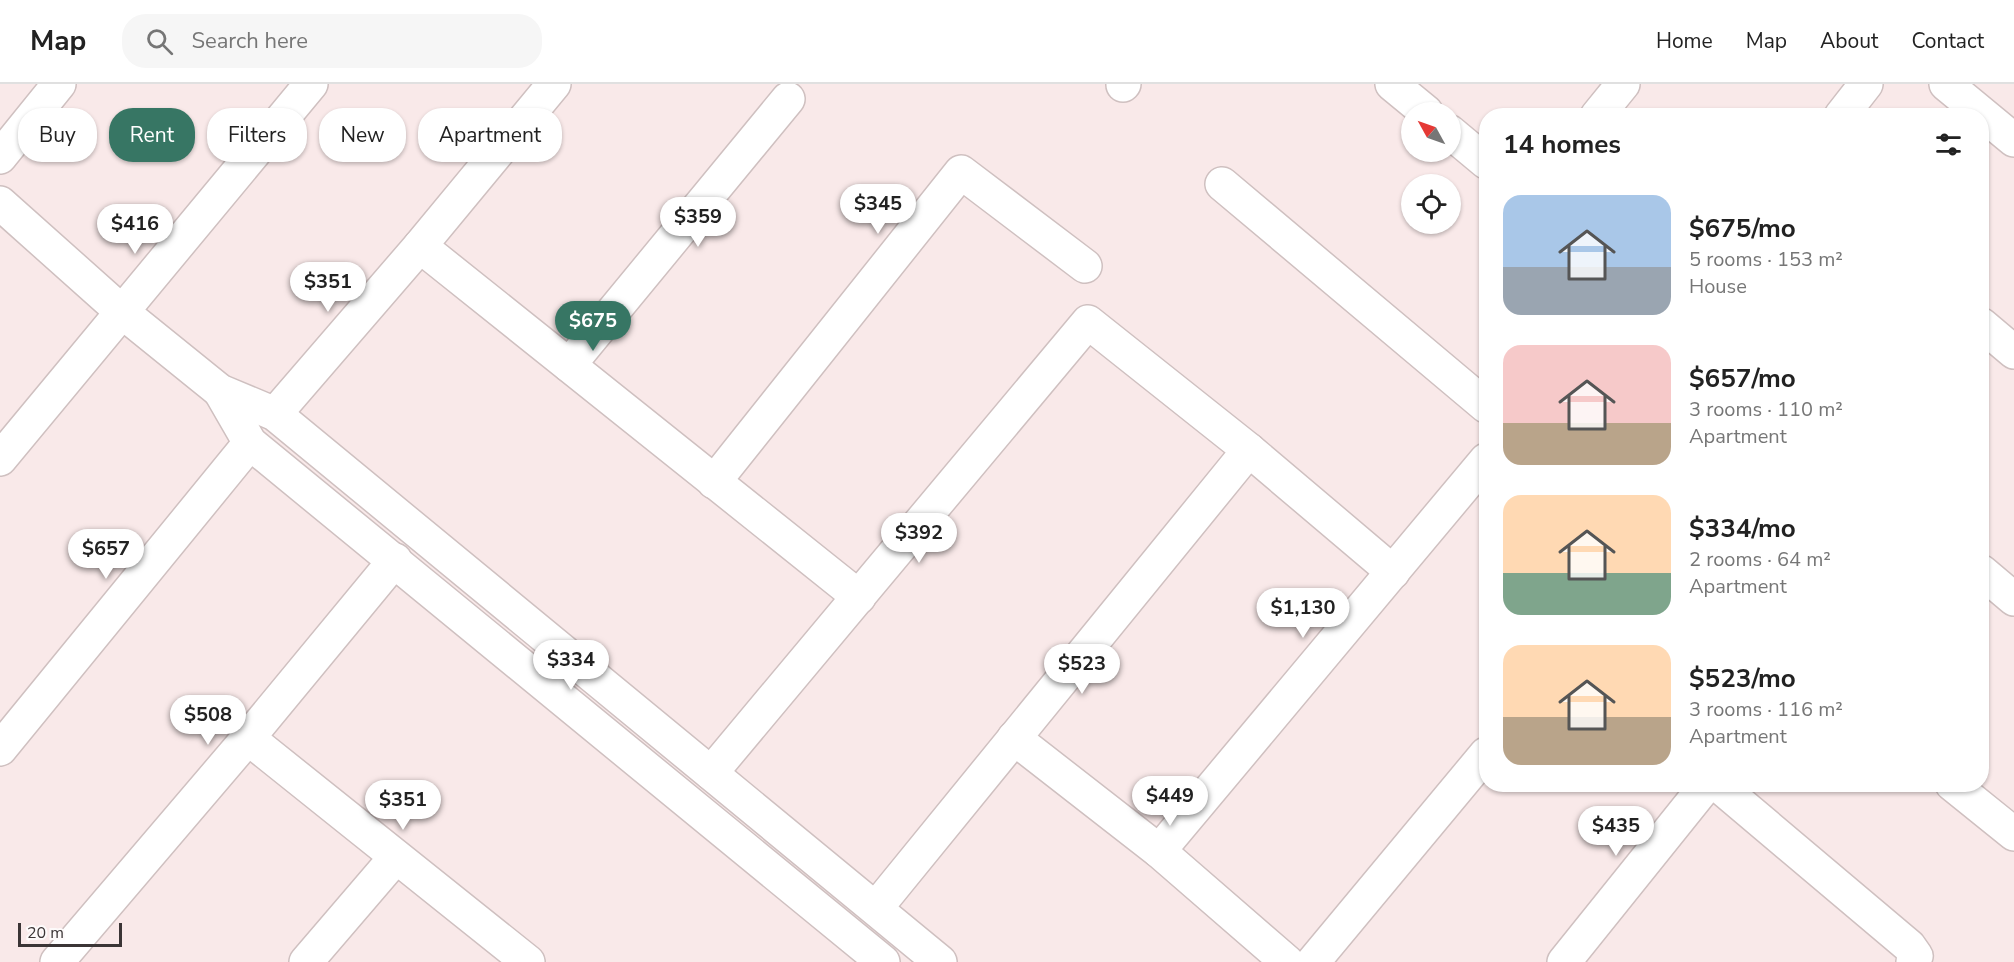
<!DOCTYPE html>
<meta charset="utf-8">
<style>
:root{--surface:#fff;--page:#f6f6f6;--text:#222;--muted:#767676;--line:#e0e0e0;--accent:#377664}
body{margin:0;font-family:"Nunito Sans",sans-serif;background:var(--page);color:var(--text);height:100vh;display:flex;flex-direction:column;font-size:22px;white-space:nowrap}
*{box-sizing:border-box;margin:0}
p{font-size:20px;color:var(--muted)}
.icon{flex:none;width:33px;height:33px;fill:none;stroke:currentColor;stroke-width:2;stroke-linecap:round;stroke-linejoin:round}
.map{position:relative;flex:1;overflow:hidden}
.sheet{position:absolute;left:1479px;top:24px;width:510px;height:684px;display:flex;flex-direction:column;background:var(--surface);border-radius:24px;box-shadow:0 2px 4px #0004}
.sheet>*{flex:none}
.top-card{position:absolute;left:18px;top:24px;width:570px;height:54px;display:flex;gap:12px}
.needle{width:39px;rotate:310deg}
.fabs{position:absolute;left:1401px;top:18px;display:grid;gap:12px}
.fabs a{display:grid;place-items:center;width:60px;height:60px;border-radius:50%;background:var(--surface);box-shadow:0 2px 4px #0004;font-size:30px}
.scale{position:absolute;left:18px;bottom:15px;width:104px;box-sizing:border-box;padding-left:6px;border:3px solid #3b3536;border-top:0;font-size:16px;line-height:21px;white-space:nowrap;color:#3b3536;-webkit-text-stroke:4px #fdfafa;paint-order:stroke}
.price{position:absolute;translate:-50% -51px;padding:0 14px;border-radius:21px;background:#fff;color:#222;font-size:20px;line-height:39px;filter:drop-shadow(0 2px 3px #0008)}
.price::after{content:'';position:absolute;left:50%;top:36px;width:18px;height:14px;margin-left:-9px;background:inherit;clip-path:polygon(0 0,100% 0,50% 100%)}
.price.on{background:var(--accent);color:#fff}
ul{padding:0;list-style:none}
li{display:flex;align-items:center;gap:18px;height:150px;padding:0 24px}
li span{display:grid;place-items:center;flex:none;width:168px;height:120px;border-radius:18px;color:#555}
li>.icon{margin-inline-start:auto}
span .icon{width:72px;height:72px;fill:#fffc;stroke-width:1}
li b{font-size:26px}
h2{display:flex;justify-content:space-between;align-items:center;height:72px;padding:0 24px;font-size:26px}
.tag{padding:0 21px;border-radius:24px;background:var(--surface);box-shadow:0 2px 4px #0004;font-size:21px;line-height:54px}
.tag.on{background:var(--accent);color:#fff}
header{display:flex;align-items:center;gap:36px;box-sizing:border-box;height:84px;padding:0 30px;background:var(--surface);border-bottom:2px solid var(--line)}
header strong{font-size:28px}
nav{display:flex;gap:33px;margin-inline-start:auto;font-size:21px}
.search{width:420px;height:54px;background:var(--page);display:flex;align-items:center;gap:15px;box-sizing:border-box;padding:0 21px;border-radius:24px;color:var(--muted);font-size:22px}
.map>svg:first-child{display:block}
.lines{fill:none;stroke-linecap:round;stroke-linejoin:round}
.minor-casing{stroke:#cfc0c0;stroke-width:36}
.minor{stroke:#fff;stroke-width:33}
</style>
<header>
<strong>Map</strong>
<div class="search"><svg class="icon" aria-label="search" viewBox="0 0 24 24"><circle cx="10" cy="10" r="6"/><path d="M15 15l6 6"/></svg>Search here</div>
<nav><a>Home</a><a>Map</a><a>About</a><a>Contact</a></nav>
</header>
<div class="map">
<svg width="2014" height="878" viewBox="0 0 2014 878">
<rect width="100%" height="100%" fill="#f9e9e9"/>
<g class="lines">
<g class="minor-casing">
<g id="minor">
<polyline points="554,0 420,162 859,513"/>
<polyline points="1392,0 1426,28"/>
<polyline points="1946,0 2014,56"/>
<polyline points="1123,1 1124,0"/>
<polyline points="1597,32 1623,0"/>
<polyline points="1841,32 1866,0"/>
<polyline points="1450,48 1486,78"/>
<polyline points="0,73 59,0"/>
<polyline points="1222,100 1486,322"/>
<polyline points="0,119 121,227 220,307 275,330 940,878"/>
<polyline points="1982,241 2014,268"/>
<polyline points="569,281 788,15"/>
<polyline points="220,307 250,359 883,878"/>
<polyline points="275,330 420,162"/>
<polyline points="0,375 311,0"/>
<polyline points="714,398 961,88 1085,182"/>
<polyline points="1982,488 2014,515"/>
<polyline points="248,654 528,878"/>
<polyline points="1014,654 1159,767 1287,878"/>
<polyline points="0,665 250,359"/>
<polyline points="711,689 1088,238 1249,366 1393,488"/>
<polyline points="1717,700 1909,862 1916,872 1913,878"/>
<polyline points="1952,700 2014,750"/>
<polyline points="1159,767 1486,376"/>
<polyline points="876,824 1249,366"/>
<polyline points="57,878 248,654 395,476"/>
<polyline points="306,878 396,773"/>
<polyline points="1313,878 1486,670"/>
<polyline points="1564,878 1707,700"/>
</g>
</g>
<use href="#minor" class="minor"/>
</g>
</svg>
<div class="fabs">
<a><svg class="needle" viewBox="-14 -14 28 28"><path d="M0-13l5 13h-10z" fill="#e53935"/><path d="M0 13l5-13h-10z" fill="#767676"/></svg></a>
<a><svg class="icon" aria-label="locate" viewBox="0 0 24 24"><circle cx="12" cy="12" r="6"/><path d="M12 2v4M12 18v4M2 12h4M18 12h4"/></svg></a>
</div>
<div class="scale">20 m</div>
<b class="price" style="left:878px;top:151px">$345</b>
<b class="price" style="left:698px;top:164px">$359</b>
<b class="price" style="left:135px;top:171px">$416</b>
<b class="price" style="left:328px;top:229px">$351</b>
<b class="price on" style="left:593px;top:268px">$675</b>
<b class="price" style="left:919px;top:480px">$392</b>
<b class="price" style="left:106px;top:496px">$657</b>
<b class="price" style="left:1303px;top:555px">$1,130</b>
<b class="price" style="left:571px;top:607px">$334</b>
<b class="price" style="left:1082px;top:611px">$523</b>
<b class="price" style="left:208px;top:662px">$508</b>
<b class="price" style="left:1170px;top:743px">$449</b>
<b class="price" style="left:403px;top:747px">$351</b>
<b class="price" style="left:1616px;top:773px">$435</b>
<div class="top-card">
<a class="tag">Buy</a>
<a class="tag on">Rent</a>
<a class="tag">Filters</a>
<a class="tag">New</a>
<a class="tag">Apartment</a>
</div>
<section class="sheet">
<h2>14 homes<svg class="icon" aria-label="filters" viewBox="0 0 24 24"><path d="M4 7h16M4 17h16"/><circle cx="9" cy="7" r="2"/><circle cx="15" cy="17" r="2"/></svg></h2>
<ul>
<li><span style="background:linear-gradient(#a9c7e8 60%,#9aa5b1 0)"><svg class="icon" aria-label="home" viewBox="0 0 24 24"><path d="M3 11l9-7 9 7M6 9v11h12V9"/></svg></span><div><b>$675/mo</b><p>5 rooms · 153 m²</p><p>House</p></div></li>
<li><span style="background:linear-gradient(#f6c9c9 65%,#b9a48a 0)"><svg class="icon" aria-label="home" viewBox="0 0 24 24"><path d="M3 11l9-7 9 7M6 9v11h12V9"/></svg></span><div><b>$657/mo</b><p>3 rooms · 110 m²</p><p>Apartment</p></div></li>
<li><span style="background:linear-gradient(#ffd9b3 65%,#7fa58c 0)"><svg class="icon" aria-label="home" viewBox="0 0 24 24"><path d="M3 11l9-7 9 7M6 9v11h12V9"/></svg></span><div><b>$334/mo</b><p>2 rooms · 64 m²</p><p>Apartment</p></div></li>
<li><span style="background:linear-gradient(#ffd9b3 60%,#b9a48a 0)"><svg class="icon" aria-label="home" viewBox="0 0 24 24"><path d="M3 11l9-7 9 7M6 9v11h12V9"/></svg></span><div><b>$523/mo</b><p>3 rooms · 116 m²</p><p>Apartment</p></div></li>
</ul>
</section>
</div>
